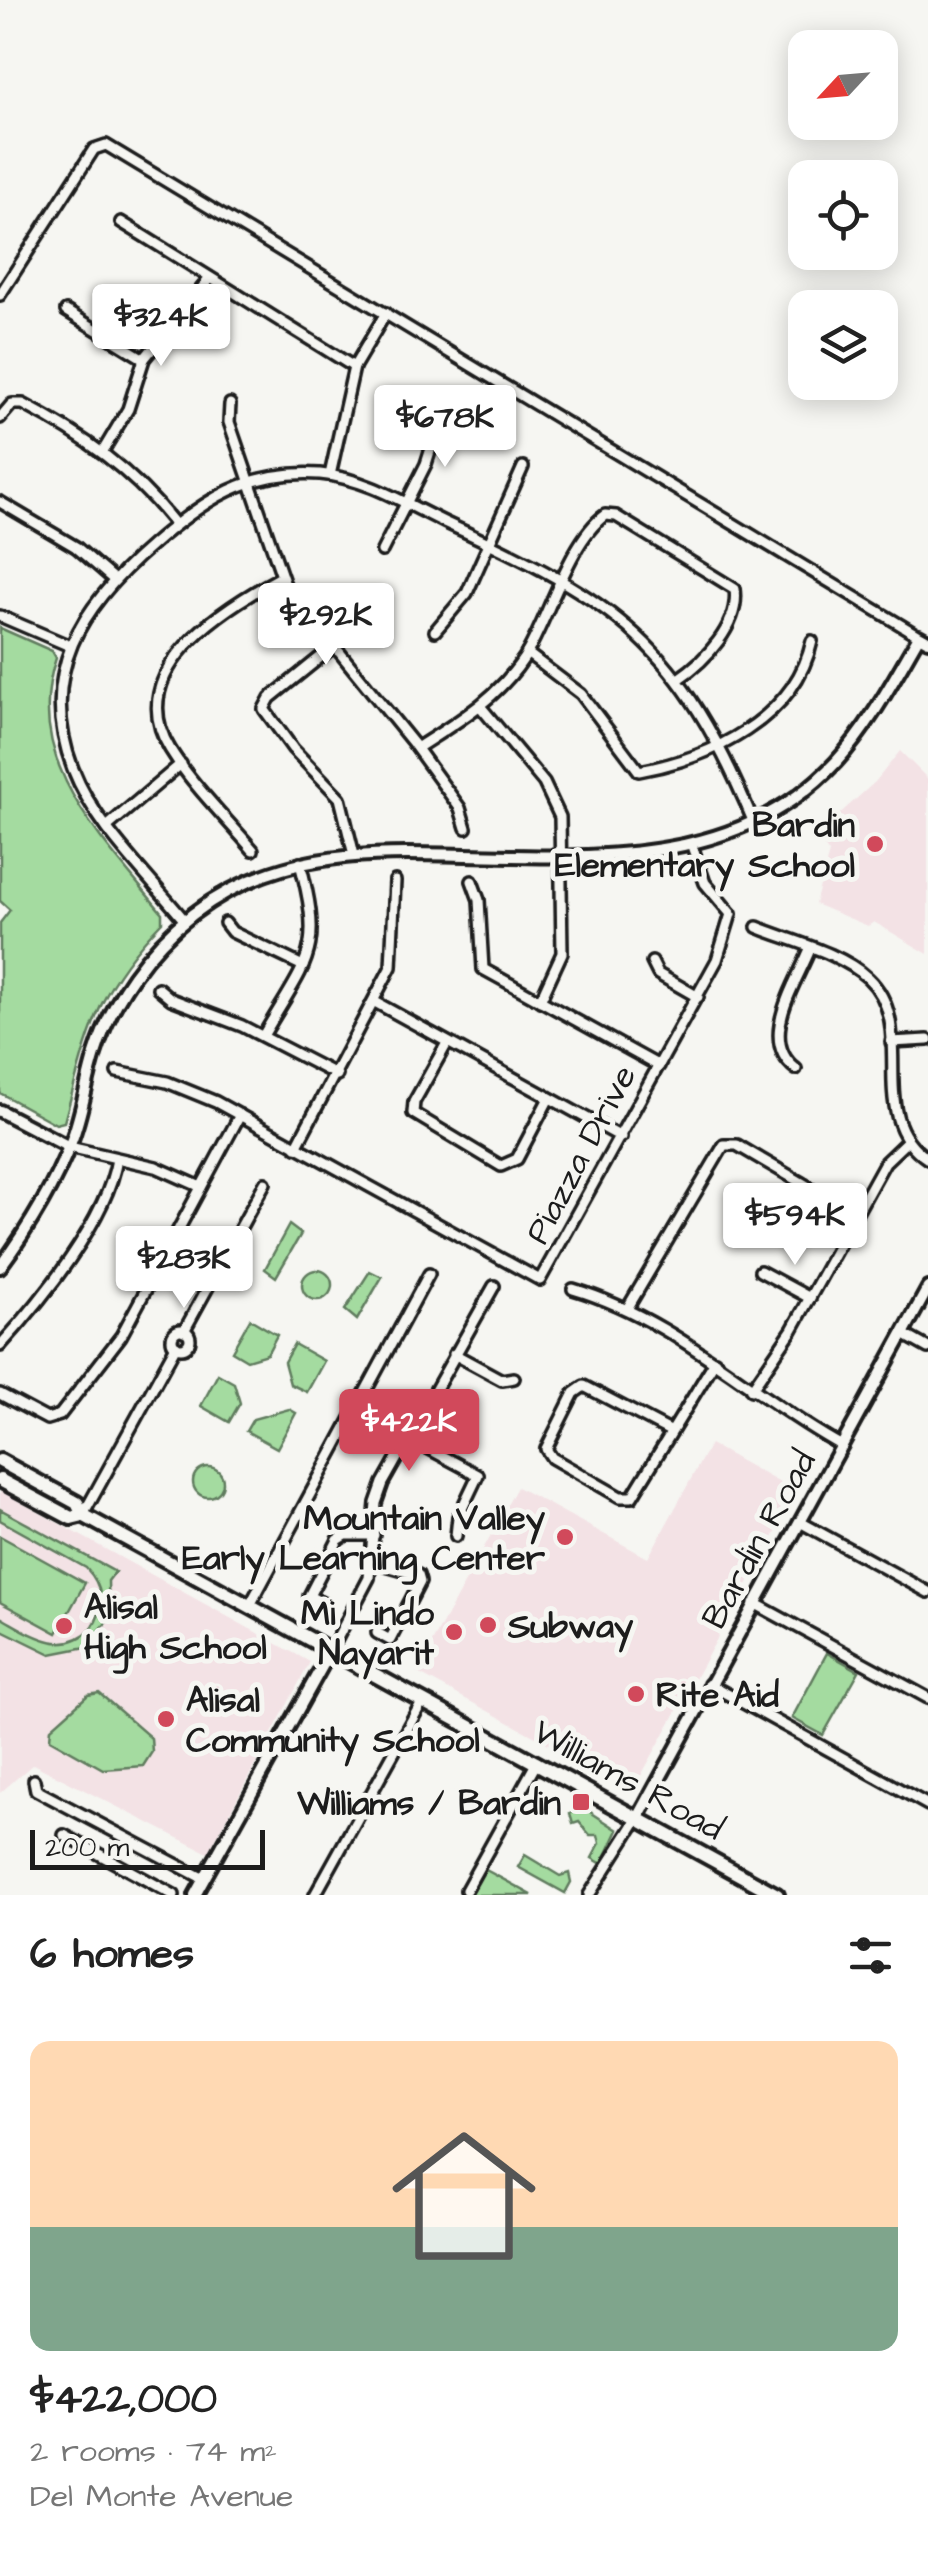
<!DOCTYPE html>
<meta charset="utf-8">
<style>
:root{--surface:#fff;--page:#f6f6f6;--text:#222;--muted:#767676;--line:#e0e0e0;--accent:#d1495b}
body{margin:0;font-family:"Architects Daughter",sans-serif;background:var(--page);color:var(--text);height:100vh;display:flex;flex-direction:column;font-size:38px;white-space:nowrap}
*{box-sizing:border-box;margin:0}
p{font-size:32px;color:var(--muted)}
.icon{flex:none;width:55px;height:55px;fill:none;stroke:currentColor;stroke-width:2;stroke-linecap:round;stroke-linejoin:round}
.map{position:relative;height:1895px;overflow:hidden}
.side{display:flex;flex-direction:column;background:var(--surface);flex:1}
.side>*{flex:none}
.needle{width:65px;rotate:244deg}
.fabs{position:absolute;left:788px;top:30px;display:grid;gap:20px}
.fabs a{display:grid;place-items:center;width:110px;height:110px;border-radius:20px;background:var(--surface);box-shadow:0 5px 25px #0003;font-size:50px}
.scale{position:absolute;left:30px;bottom:25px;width:235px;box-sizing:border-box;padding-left:10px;border:5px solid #1c1c1c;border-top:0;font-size:28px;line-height:35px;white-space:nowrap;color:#1c1c1c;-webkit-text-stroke:8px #f6f6f2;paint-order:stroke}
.price{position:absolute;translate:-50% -85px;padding:0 22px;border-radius:10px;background:#fff;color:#222;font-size:32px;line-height:65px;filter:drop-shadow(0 2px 5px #0008)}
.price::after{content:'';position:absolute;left:50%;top:60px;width:30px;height:22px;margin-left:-15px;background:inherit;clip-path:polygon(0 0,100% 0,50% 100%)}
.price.selected{background:var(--accent);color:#fff}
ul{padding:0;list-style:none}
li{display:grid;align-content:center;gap:20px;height:530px;padding:0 30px}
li+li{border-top:2px solid var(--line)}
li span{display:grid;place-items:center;height:310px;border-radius:20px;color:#555}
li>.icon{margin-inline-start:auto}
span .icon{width:180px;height:180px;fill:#fffc;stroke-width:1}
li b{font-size:42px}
h2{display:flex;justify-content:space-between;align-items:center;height:120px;padding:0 30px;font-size:42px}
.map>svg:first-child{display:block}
.built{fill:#f3e2e5}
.green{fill:#a4dba0;stroke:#607c5e;stroke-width:2.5}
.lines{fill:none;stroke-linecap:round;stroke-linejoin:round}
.minor-casing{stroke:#1c1c1c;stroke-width:16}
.tertiary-casing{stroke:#1c1c1c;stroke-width:18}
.secondary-casing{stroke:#1c1c1c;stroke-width:20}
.minor{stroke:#f6f6f2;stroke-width:9}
.tertiary{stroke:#f6f6f2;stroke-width:10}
.secondary{stroke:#f6f6f2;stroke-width:12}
.poi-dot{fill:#d1495b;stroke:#f6f6f2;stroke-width:4}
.labels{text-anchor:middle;stroke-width:10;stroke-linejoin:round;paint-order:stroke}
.poi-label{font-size:35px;font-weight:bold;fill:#1c1c1c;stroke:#f6f6f2;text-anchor:end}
.street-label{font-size:35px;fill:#1c1c1c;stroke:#f6f6f2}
</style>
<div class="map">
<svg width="928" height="1895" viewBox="0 0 928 1895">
<rect width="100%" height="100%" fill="#f6f6f2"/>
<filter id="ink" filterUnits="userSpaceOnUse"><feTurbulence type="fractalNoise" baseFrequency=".01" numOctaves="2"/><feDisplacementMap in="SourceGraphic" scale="20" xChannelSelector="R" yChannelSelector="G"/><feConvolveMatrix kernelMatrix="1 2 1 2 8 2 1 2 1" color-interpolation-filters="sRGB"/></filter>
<g filter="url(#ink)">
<g class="built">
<polygon points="900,751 928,779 928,954 874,922 868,926 815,904 829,853 816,835 875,782"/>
<polygon points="710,1444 798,1493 633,1790 416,1672 517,1487 648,1558"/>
<polygon points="0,1491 310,1662 208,1853 33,1764 0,1793"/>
</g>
<g class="green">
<path d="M0 628 52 651 56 658C21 761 103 840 162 913V922C94 992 89 1033 64 1122L56 1124 0 1093V923L10 910 0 901Z"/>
<polygon points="289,1225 301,1234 276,1277 265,1269"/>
<circle cx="317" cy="1285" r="15"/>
<polygon points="370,1271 382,1277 357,1320 345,1310"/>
<polygon points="250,1319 277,1335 267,1354 247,1360 232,1351"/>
<polygon points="294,1344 324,1361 307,1392 290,1384 284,1362"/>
<polygon points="218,1374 234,1383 240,1403 229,1422 201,1406"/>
<polygon points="289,1409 296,1413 277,1448 246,1431 253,1419"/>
<circle cx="208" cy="1482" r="15"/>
<path d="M0 1509 115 1572 108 1581 109 1619 86 1647 51 1654 0 1629V1617C31 1634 62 1658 92 1628 106 1607 103 1586 86 1568L0 1520Z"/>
<polygon points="0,1536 85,1583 57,1633 0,1602"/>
<polygon points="827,1653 859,1671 823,1735 792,1718"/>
<polygon points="99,1693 151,1738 152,1752 143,1766 103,1769 50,1739 51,1728 88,1695"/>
<polygon points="581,1806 618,1830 602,1864 592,1858 600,1843 598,1835 590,1835 579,1822 573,1824 570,1814"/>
<polygon points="525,1855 560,1876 569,1873 571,1882 565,1893 518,1867"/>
<polygon points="484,1869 532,1895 469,1895"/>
</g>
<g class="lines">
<g class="minor-casing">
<g id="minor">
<polyline points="121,222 354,367"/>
<polyline points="0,295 94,149 106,145 919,636"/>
<polyline points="66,311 144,359"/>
<polyline points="230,404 229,422 285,585 413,743 460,808 466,828"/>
<path d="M0 418 12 404H23C84 436 132 470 175 524"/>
<polyline points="103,451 128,409 144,359 210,278"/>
<polyline points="330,475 354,367 386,313"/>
<polyline points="0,502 76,547 113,579"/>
<polyline points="382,551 426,464 440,420"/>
<polyline points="0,616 70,646"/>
<polyline points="435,631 467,593 523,467"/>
<polyline points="333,647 270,698 264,709 293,749 340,798 354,855"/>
<path d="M527 653 581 694 639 771C711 758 795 719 812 641"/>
<polyline points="480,706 544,783 560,817 562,953 540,1001"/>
<path d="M417 748C457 722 497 699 524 658 548 620 569 541 605 515L616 516 735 589C740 625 705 661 678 679"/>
<polyline points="108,826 181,764"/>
<path d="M253 850C226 818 192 785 170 749 122 671 223 608 281 577"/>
<polyline points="472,881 479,900 483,969 659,1066"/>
<path d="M185 921C147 874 95 826 73 769 37 673 81 606 152 545 203 500 250 469 320 474 365 478 406 504 446 523 618 602 679 643 754 823"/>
<polyline points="225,923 232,932 303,966"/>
<path d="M757 927C791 941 840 952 868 978 920 1027 862 1116 928 1159"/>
<polyline points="652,962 658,974 698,997"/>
<polyline points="158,988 171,999 242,1026 337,1075"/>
<polyline points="375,1002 621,1137"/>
<path d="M263 1036C308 958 324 954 300 863"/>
<polyline points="891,1042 928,1040"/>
<polyline points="447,1043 414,1102 413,1113 501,1166 517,1159 549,1098"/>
<path d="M796 1069C757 1040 796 984 810 949"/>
<polyline points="117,1072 167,1082 216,1102 540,1280 717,960 731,914 705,883 692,846"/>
<polyline points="69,1147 156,1167 201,1187"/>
<polyline points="296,1147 391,967 395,881"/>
<polyline points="760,1271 810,1298"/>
<path d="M573 1289C675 1319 751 1396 842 1446"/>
<polyline points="627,1309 724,1145 737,1145 855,1214"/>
<circle cx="181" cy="1339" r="9"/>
<polyline points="184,1331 265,1183"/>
<polyline points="903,1334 928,1348"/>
<path d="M0 1346C41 1301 107 1220 117 1159"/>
<polyline points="454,1354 502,1380 514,1378"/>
<polyline points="751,1390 792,1330 885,1162 907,1141"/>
<polyline points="0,1394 47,1419 60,1415 121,1336 240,1115"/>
<polyline points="670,1431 584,1386 574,1393 546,1449 552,1458 620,1497 632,1497 715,1361"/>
<polyline points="407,1437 478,1475 458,1517 456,1536"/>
<polyline points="83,1515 176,1346"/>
<polyline points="800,1522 928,1592"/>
<polyline points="372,1562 418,1575 420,1582 390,1640 377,1633"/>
<polyline points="322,1603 309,1596 338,1540 346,1535 374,1535"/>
<polyline points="754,1603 928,1698"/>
<polyline points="249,1607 429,1274"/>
<polyline points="330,1652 369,1578 376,1503 383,1483 494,1286"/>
<polyline points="709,1684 928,1805"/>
<polyline points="34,1780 36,1790 204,1879"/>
<polyline points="64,1835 174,1895"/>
<polyline points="466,1890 537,1762"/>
<polyline points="315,1895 423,1700"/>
<polyline points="589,1895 638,1818"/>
</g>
</g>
<g class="tertiary-casing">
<g id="tertiary">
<polyline points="0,1111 69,1147"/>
<path d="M0 1267C28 1229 54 1186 71 1142 82 1114 86 1083 95 1054 112 999 148 949 193 914 257 865 329 854 407 854 555 854 725 881 836 762 870 725 894 679 919 636L928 641"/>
<polyline points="638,1818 928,1288"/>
<polyline points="195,1895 330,1652"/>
</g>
</g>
<g class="secondary-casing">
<g id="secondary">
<polyline points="0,1461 77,1503 83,1515 777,1895"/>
<polyline points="0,1480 71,1518 83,1515"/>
</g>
</g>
<use href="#minor" class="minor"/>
<use href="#tertiary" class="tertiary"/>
<use href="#secondary" class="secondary"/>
</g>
</g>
<g class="poi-dot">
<circle cx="875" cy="844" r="10"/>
<circle cx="565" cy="1537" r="10"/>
<circle cx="488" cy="1625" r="10"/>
<circle cx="64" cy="1626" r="10"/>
<circle cx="454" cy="1632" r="10"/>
<circle cx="636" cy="1694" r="10"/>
<circle cx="166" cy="1719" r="10"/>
<rect x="571" y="1792" width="20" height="20" rx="5"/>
</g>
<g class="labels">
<g class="poi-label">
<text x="855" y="836">Bardin<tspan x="855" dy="40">Elementary School</tspan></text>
<text x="545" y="1529">Mountain Valley<tspan x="545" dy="40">Early Learning Center</tspan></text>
<text x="84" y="1618" text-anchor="start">Alisal<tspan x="84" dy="40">High School</tspan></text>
<text x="434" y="1624">Mi Lindo<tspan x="434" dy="40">Nayarit</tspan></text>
<text x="508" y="1637" text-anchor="start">Subway</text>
<text x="656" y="1706" text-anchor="start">Rite Aid</text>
<text x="186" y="1711" text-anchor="start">Alisal<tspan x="186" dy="40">Community School</tspan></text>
<text x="561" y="1814">Williams / Bardin</text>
</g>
<g class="street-label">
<text transform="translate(580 1154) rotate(-62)" y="12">Piazza Drive</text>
<text transform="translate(758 1539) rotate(-61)" y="12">Bardin Road</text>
<text transform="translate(629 1779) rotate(29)" y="12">Williams Road</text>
</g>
</g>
</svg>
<div class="fabs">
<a><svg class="needle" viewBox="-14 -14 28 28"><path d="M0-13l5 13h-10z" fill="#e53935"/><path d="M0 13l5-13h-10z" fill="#767676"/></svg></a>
<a><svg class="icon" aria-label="locate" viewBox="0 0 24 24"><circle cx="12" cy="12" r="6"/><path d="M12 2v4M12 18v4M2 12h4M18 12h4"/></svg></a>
<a><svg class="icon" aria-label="layers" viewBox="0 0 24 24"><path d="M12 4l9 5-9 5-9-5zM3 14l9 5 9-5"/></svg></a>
</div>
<div class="scale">200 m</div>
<b class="price" style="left:161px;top:369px">$324K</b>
<b class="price" style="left:445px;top:470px">$678K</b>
<b class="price" style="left:326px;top:668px">$292K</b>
<b class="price" style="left:795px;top:1268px">$594K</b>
<b class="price" style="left:184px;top:1311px">$283K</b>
<b class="price selected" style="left:409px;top:1474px">$422K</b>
</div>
<section class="side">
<h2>6 homes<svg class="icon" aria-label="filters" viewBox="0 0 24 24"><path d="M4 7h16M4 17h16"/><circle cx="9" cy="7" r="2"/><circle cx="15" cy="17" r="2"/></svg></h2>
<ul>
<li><span style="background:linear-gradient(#ffd9b3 60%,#7fa58c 0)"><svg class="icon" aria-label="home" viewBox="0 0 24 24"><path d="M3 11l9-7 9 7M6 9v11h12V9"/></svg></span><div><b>$422,000</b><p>2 rooms · 74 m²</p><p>Del Monte Avenue</p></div></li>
</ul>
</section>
